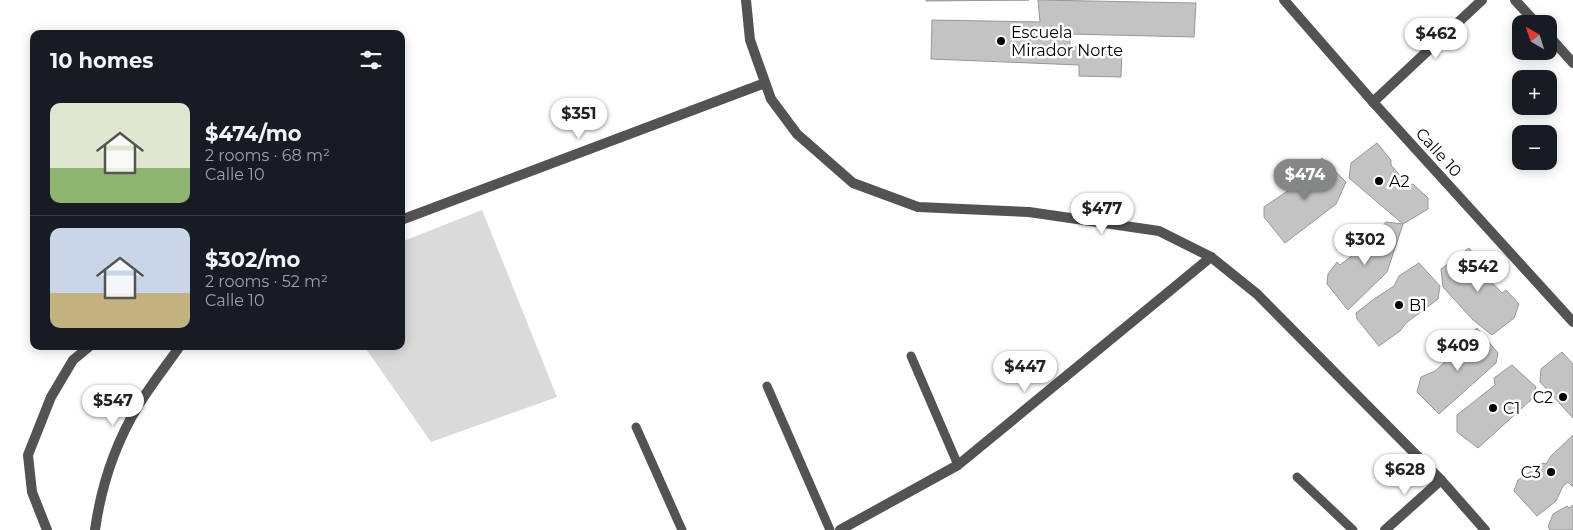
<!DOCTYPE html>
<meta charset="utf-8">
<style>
:root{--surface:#171b24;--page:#242831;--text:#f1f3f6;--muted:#9ea1a6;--line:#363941;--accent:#858687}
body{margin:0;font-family:Montserrat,sans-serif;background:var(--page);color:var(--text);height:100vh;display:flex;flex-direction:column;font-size:19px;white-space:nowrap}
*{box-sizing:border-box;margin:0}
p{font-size:16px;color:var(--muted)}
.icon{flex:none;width:28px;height:28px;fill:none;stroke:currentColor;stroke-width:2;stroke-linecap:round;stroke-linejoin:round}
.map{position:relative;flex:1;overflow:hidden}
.details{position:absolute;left:30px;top:30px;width:375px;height:320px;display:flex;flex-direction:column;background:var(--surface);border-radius:10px;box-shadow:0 2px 12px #0003}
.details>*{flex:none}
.needle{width:32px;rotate:321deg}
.buttons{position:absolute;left:1512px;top:15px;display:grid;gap:10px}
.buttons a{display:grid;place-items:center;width:45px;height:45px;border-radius:10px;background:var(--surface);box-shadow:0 2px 12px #0003;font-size:25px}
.price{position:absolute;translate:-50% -42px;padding:0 11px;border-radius:18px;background:#fff;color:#222;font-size:16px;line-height:32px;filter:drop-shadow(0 1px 2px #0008)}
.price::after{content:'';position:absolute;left:50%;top:30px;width:15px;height:11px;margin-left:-8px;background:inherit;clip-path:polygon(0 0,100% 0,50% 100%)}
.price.selected{background:var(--accent);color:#fff}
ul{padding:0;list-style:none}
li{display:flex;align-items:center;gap:15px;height:125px;padding:0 20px}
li+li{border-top:1px solid var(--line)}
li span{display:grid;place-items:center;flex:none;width:140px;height:100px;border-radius:10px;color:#555}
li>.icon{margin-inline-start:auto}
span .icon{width:60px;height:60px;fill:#fffc;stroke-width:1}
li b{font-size:21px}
h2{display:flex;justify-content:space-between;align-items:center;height:60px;padding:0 20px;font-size:21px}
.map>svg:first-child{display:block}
.green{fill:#dadada}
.building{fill:#c3c3c3;stroke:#979797}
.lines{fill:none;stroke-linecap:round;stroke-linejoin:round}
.service{stroke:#535353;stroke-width:9}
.minor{stroke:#535353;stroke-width:10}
.poi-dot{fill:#000;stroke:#fff;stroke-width:2}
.labels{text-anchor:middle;stroke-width:5;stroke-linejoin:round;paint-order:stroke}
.poi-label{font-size:16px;fill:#000;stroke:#fff;text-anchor:start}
.street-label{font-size:16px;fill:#000;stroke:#fff}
</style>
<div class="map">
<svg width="1573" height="530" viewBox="0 0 1573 530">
<rect width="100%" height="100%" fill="#fff"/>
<polygon class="green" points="482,210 557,397 431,442 364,346 401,346 401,242"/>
<g class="building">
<polygon points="926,0 1029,0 926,1"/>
<polygon points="1038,0 1196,3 1194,37 1070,34 1070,47 1122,46 1121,77 1079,76 1079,65 931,59 932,20 1040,22"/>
<polygon points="1377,143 1391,160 1391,165 1409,186 1413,184 1428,198 1428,209 1403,224 1349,178 1351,163"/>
<polygon points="1322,158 1346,182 1336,204 1285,243 1264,217 1264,207 1311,175 1309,170"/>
<polygon points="1386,222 1403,224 1387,272 1348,310 1327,284 1328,274 1337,262 1340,265 1353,255 1355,251 1379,232 1378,229"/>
<polygon points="1469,248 1481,263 1477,267 1502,293 1506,290 1519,304 1514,318 1492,335 1473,320 1443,287 1441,269"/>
<polygon points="1419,263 1440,286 1438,299 1406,323 1400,331 1379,346 1357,319 1356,313 1374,299 1394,286 1399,276"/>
<polygon points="1477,328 1498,353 1496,363 1439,414 1417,392 1421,377 1435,371 1463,346 1465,338"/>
<polygon points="1562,352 1573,364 1573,418 1540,382 1541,369"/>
<polygon points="1512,365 1536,387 1532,399 1478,448 1457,432 1457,415 1495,385 1494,378"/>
<polygon points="1573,435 1573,487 1568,482 1563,486 1556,501 1537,516 1514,491 1518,480 1543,463 1546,464 1551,456"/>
<polygon points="1573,505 1573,530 1550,530 1548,527 1553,514 1567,506 1569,508"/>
</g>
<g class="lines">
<g class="service">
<polyline points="911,356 958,465"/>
<polyline points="767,386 830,530"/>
<polyline points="636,427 682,530"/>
<polyline points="1297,477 1353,530"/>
</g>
<g class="minor">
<polyline points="746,0 750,40 771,99 797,134 853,183 918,207 1029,212 1159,231 1211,257 1257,294 1441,480 1485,530"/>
<polyline points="1284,0 1373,102 1573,322"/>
<polyline points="1515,0 1537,24"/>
<polyline points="1549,36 1573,63"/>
<polyline points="1373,102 1482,0"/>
<polyline points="401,220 765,83"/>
<polyline points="47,530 32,492 28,455 51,397 73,360 90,346"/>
<path d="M95 530C101 487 115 444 138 406 150 386 166 366 180 346"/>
<polyline points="840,530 958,465 1211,257"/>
<polyline points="1385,530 1441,480"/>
</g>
</g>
<g class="poi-dot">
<circle cx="1001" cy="41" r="5"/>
<circle cx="1379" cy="181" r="5"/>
<circle cx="1399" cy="305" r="5"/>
<circle cx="1563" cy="397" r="5"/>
<circle cx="1493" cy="408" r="5"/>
<circle cx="1551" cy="472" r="5"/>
</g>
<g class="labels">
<g class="poi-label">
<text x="1011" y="38">Escuela<tspan x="1011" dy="18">Mirador Norte</tspan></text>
<text x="1389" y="187">A2</text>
<text x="1409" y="311">B1</text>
<text x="1553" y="403" text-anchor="end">C2</text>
<text x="1503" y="414">C1</text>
<text x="1541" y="478" text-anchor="end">C3</text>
</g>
<g class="street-label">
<text transform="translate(1439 152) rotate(48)" y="6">Calle 10</text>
</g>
</g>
</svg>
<div class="buttons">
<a><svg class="needle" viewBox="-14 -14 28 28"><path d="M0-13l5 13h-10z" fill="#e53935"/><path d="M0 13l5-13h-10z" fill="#9ea1a6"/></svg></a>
<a>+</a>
<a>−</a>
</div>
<b class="price" style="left:1436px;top:60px">$462</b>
<b class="price" style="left:579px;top:140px">$351</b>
<b class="price selected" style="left:1305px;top:201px">$474</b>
<b class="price" style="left:1102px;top:235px">$477</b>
<b class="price" style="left:1365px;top:266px">$302</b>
<b class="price" style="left:1478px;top:293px">$542</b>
<b class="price" style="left:1458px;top:372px">$409</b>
<b class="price" style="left:1025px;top:393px">$447</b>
<b class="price" style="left:113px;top:427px">$547</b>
<b class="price" style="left:1405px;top:496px">$628</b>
<section class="details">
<h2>10 homes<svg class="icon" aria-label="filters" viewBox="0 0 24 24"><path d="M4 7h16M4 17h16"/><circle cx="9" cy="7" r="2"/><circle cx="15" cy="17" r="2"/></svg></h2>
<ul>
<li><span style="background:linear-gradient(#dfe7d0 65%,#8fb573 0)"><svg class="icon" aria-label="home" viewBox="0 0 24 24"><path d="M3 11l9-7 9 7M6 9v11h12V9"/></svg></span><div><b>$474/mo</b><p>2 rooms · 68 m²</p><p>Calle 10</p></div></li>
<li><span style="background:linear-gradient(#c9d6e8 65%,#c2b280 0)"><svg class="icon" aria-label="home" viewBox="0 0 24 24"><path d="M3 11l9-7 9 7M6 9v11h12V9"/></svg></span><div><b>$302/mo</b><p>2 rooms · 52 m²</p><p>Calle 10</p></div></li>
</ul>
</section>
</div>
